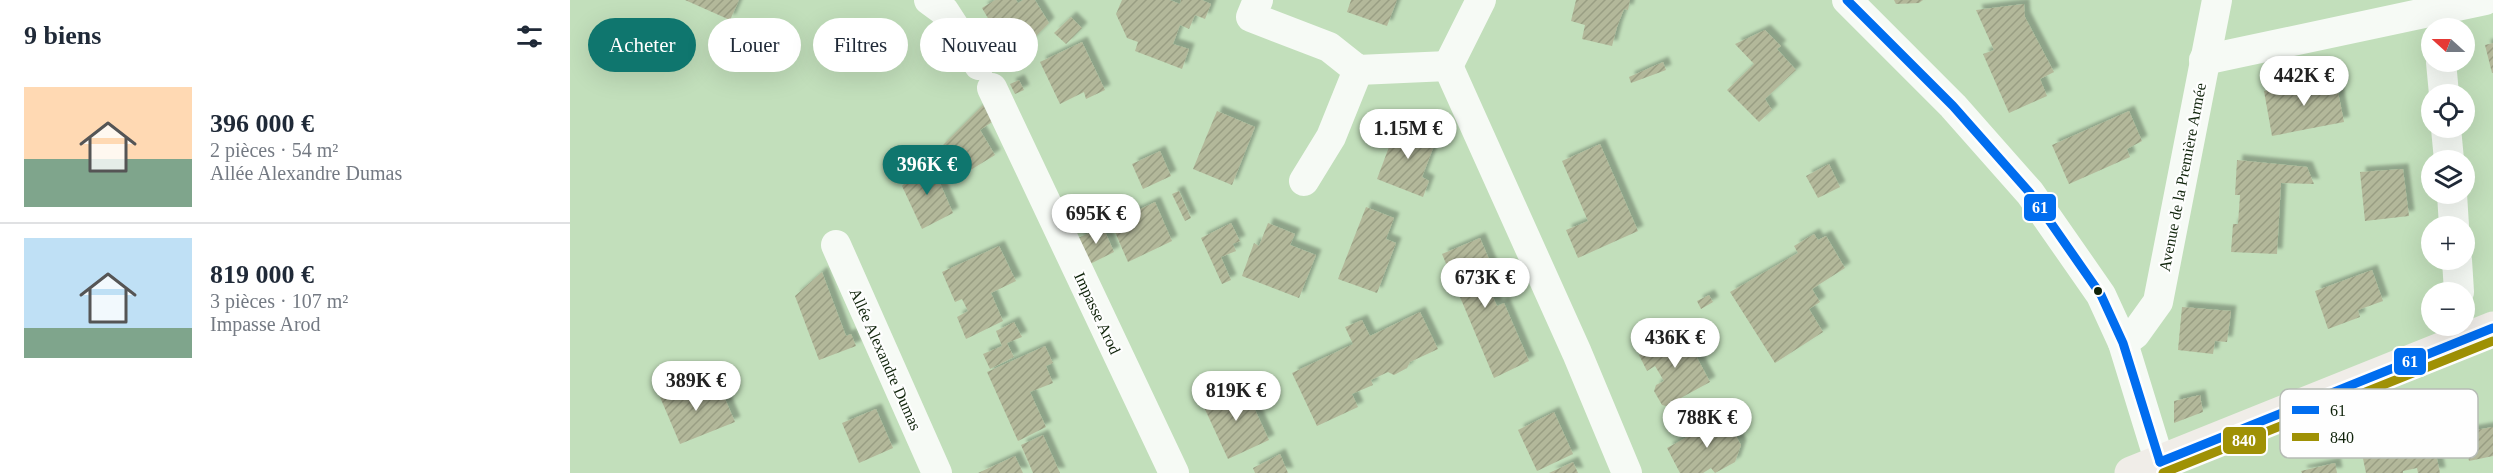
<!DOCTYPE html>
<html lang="fr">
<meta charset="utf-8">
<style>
:root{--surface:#fff;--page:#f6f6f7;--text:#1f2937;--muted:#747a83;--line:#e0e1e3;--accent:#0f766e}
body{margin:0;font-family:"Times New Roman",serif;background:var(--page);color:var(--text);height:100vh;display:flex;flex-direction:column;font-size:22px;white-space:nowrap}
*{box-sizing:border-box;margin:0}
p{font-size:20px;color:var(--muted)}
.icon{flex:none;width:33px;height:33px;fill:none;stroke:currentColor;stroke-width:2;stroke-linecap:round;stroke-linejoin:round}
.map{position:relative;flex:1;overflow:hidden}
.sheet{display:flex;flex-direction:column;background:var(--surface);width:570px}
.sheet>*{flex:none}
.guide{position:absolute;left:18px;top:18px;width:570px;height:54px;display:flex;gap:12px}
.needle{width:39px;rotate:291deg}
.fabs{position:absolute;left:1851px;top:18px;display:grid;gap:12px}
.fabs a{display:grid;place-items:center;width:54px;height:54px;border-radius:50%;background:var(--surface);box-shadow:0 6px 24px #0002;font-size:30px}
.price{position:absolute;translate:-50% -51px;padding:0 14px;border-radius:21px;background:#fff;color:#222;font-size:20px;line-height:39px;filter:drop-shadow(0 2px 3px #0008)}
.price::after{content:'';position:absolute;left:50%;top:36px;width:18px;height:14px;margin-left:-9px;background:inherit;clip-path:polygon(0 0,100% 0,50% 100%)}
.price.current{background:var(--accent);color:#fff}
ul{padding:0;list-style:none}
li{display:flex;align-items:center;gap:18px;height:150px;padding:0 24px}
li+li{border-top:2px solid var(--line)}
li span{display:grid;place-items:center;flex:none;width:168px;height:120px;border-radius:0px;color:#555}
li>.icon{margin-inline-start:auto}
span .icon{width:72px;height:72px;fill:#fffc;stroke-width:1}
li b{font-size:26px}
h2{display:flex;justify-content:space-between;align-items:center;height:72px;padding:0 24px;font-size:26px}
.tag{padding:0 21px;border-radius:27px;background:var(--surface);box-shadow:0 6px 24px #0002;font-size:21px;line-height:54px}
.tag.current{background:var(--accent);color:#fff}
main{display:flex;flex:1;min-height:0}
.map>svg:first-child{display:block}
.building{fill:url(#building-hatch);filter:url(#shadow)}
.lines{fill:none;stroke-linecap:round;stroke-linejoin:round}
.minor{stroke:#f6faf5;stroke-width:30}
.major{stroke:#f0ede8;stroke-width:33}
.bus-1-casing{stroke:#fefefe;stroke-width:14}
.bus-2-casing{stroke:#fefefe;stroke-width:14}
.bus-1{stroke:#006def;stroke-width:9}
.bus-2{stroke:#9f9105;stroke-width:9}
.bus-dot{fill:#0f230a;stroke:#fefefe;stroke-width:2}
.labels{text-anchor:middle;stroke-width:4.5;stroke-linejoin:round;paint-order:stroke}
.street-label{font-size:16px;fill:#0f230a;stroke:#fefefe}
.key{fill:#fefefe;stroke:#b6bcb5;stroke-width:1.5}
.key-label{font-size:16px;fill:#0f230a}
.line-badge{stroke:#fefefe;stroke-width:2}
.badge-label{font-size:16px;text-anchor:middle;font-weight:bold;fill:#fff}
</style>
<main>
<section class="sheet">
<h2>9 biens<svg class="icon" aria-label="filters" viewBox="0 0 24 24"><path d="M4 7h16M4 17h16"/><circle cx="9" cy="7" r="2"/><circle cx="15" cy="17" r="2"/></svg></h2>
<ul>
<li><span style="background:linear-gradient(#ffd9b3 60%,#7fa58c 0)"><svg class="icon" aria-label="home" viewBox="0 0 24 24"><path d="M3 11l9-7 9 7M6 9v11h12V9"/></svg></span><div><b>396 000 €</b><p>2 pièces · 54 m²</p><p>Allée Alexandre Dumas</p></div></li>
<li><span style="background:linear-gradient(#bfe0f5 75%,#7fa58c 0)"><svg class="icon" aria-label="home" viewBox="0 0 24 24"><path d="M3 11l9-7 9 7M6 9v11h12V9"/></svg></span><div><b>819 000 €</b><p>3 pièces · 107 m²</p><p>Impasse Arod</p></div></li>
</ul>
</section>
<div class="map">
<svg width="1923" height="473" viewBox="0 0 1923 473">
<defs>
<pattern id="building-hatch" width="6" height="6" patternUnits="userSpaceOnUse" patternTransform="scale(1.5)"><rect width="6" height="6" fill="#b3b89a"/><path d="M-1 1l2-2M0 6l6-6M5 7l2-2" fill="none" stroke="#999e83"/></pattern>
<filter id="shadow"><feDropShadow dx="5.5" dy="-5.5" stdDeviation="1.5" flood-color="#0004"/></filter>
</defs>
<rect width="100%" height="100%" fill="#c2dfbb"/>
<g class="building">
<polygon points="115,0 169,0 160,20"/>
<polygon points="425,0 446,0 448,3 453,0 465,0 479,23 449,53 437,33 429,37 412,8"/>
<polygon points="552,0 600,0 610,4 611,0 632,0 641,4 635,19 625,15 619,29 610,25 603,44 619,49 612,69 565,51 568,42 557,38 546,14"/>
<polygon points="781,0 827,0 817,26 777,12"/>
<polygon points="1006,0 1060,0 1058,10 1054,9 1047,27 1042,46 1012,39 1015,25 1001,21"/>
<polygon points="1324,0 1353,0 1349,3 1326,4"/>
<polygon points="1454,4 1455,17 1484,72 1470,79 1477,96 1439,113 1413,54 1424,50 1406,10"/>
<polygon points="501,17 512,28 496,44 484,33"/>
<polygon points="1195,30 1211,46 1207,49 1226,70 1195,99 1202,110 1189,122 1157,90 1184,64 1165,44"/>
<polygon points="512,42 535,90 516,99 514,92 490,104 470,62"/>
<polygon points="1923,43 1923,73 1922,73 1915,45"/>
<polygon points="1093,62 1096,70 1061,83 1059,77"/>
<polygon points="1765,77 1774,122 1702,136 1694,91"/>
<polygon points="449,80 454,90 445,94 440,84"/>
<polygon points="413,105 422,122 410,130 425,155 389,177 371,147"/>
<polygon points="647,111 685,127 662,185 623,169"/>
<polygon points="1559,111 1572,141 1557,149 1560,157 1499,184 1482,145"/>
<polygon points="828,123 867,138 852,177 859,181 853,197 807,179"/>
<polygon points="1030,144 1068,231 1008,258 996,230 1018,221 992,161"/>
<polygon points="590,151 601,176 573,189 562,164"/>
<polygon points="359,158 383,213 352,229 332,186"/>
<polygon points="1667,160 1737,167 1744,184 1711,183 1707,254 1661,252 1663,224 1668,224 1670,195 1665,195"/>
<polygon points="1259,164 1270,187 1248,198 1236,176"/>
<polygon points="1833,169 1839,216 1795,221 1790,172"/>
<polygon points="609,191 621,218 615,221 602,194"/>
<polygon points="585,202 602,241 558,262 541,223"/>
<polygon points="796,207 824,218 816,239 826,243 807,293 768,279"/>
<polygon points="661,223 670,241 663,244 666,251 651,257 661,280 652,284 631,238"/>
<polygon points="698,223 725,234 720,245 746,255 729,298 672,276 684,243 689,246"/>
<polygon points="533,227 544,252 520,264 508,238"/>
<polygon points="1244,234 1248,240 1256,236 1275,268 1242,289 1250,302 1239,309 1253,332 1205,363 1160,292 1228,253 1224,246"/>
<polygon points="910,238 922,266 911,271 927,306 934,303 959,361 924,378 872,254"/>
<polygon points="429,246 446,281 421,293 433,321 396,339 387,317 398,311 392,299 385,302 372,272"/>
<polygon points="1802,270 1813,301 1788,310 1790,317 1758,329 1745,291"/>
<polygon points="252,272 276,336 281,334 286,346 249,360 225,296"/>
<polygon points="1139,295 1143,302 1131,309 1127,301"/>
<polygon points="1612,307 1661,311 1657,342 1645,341 1643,354 1608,350"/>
<polygon points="850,312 868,349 840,362 837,368 824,375 818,372 801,380 803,385 782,394 788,407 747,426 722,373 783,344 775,327 792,320 800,336"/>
<polygon points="444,322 452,337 437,343 444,357 420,369 413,354 432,346 426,331"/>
<polygon points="1113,331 1140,382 1096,406 1092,405 1084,391 1086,385 1094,381 1085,366 1077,371 1069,355"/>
<polygon points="475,346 483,363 476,366 483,383 460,392 476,427 448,441 417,372"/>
<polygon points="127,381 134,396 139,395 141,399 153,394 165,422 110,444 90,397"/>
<polygon points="674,386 699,440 658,459 633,405"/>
<polygon points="1630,395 1633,412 1604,423 1604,401"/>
<polygon points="306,409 323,448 289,463 272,423"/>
<polygon points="984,412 1003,454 967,471 948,430"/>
<polygon points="1155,416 1171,445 1165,462 1145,473 1141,468 1133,473 1110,473 1097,448"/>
<polygon points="1923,427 1923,456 1899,461 1894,432"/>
<polygon points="473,435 490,473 463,473 451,445"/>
<polygon points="1862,436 1870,473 1848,473 1847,468 1833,471 1833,473 1796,473 1791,449"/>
<polygon points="710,454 718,473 685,473 683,468"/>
<polygon points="445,456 453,473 408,473"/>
<polygon points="1003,462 1008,473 979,473"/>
<polygon points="1765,463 1767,473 1732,473 1731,471"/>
</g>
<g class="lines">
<g class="minor">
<polyline points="359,0 374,11 409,65"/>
<polyline points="688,0 681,17 759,47 788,70 878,66"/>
<polyline points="1277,0 1383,106 1460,193 1531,295 1553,343 1593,473"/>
<polyline points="1634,60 1915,0"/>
<polyline points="1871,62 1874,94"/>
<polyline points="878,66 1007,353 1057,473"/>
<polyline points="878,66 911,0"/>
<polyline points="422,88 604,473"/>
<polyline points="1876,128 1879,160"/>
<polyline points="734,181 761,137 788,70"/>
<polyline points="1882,194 1884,226"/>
<polyline points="266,245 367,473"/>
<polyline points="1887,260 1889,292"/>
<polyline points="1553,343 1565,334 1588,302 1647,0"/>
</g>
<polyline class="major" points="1561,473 1923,328"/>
<g class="bus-1-casing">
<g id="bus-1">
<polyline points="1277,0 1383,106 1460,193 1531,295 1553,343 1590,462"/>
<polyline points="1590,462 1923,328"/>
</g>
</g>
<g class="bus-2-casing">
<polyline id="bus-2" points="1593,473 1923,341"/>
</g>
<use href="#bus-1" class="bus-1"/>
<use href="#bus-2" class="bus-2"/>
</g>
<circle class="bus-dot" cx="1528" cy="291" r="5"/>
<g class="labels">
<g class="street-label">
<text transform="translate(1612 177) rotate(-79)" y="6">Avenue de la Première Armée</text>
<text transform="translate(528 313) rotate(65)" y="6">Impasse Arod</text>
<text transform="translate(316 359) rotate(66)" y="6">Allée Alexandre Dumas</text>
</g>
</g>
<rect x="1710" y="389" width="198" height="69" rx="9" class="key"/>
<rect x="1722" y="406" width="27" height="8" fill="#006def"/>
<rect x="1722" y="433" width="27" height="8" fill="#9f9105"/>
<g class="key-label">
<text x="1760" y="416">61</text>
<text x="1760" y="443">840</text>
</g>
<g class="line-badge">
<rect x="1453" y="193" width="34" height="29" rx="6" fill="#006def"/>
<rect x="1823" y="347" width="34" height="29" rx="6" fill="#006def"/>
<rect x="1652" y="426" width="45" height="29" rx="6" fill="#9f9105"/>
</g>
<g class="badge-label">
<text x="1470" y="213">61</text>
<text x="1840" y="367">61</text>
<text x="1674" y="446">840</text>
</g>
</svg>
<div class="fabs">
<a><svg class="needle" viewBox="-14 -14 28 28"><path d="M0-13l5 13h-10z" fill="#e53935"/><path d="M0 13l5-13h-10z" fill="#747a83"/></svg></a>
<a><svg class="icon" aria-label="locate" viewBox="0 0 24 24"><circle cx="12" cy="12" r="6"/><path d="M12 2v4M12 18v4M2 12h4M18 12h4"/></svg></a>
<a><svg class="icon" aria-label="layers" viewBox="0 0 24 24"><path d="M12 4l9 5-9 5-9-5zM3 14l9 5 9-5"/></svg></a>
<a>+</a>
<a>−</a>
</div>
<b class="price" style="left:1734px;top:107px">442K €</b>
<b class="price" style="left:838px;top:160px">1.15M €</b>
<b class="price current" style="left:357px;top:196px">396K €</b>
<b class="price" style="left:526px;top:245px">695K €</b>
<b class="price" style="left:915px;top:309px">673K €</b>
<b class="price" style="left:1105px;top:369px">436K €</b>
<b class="price" style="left:126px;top:412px">389K €</b>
<b class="price" style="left:666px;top:422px">819K €</b>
<b class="price" style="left:1137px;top:449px">788K €</b>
<div class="guide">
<a class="tag current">Acheter</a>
<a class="tag">Louer</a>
<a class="tag">Filtres</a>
<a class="tag">Nouveau</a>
</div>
</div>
</main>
